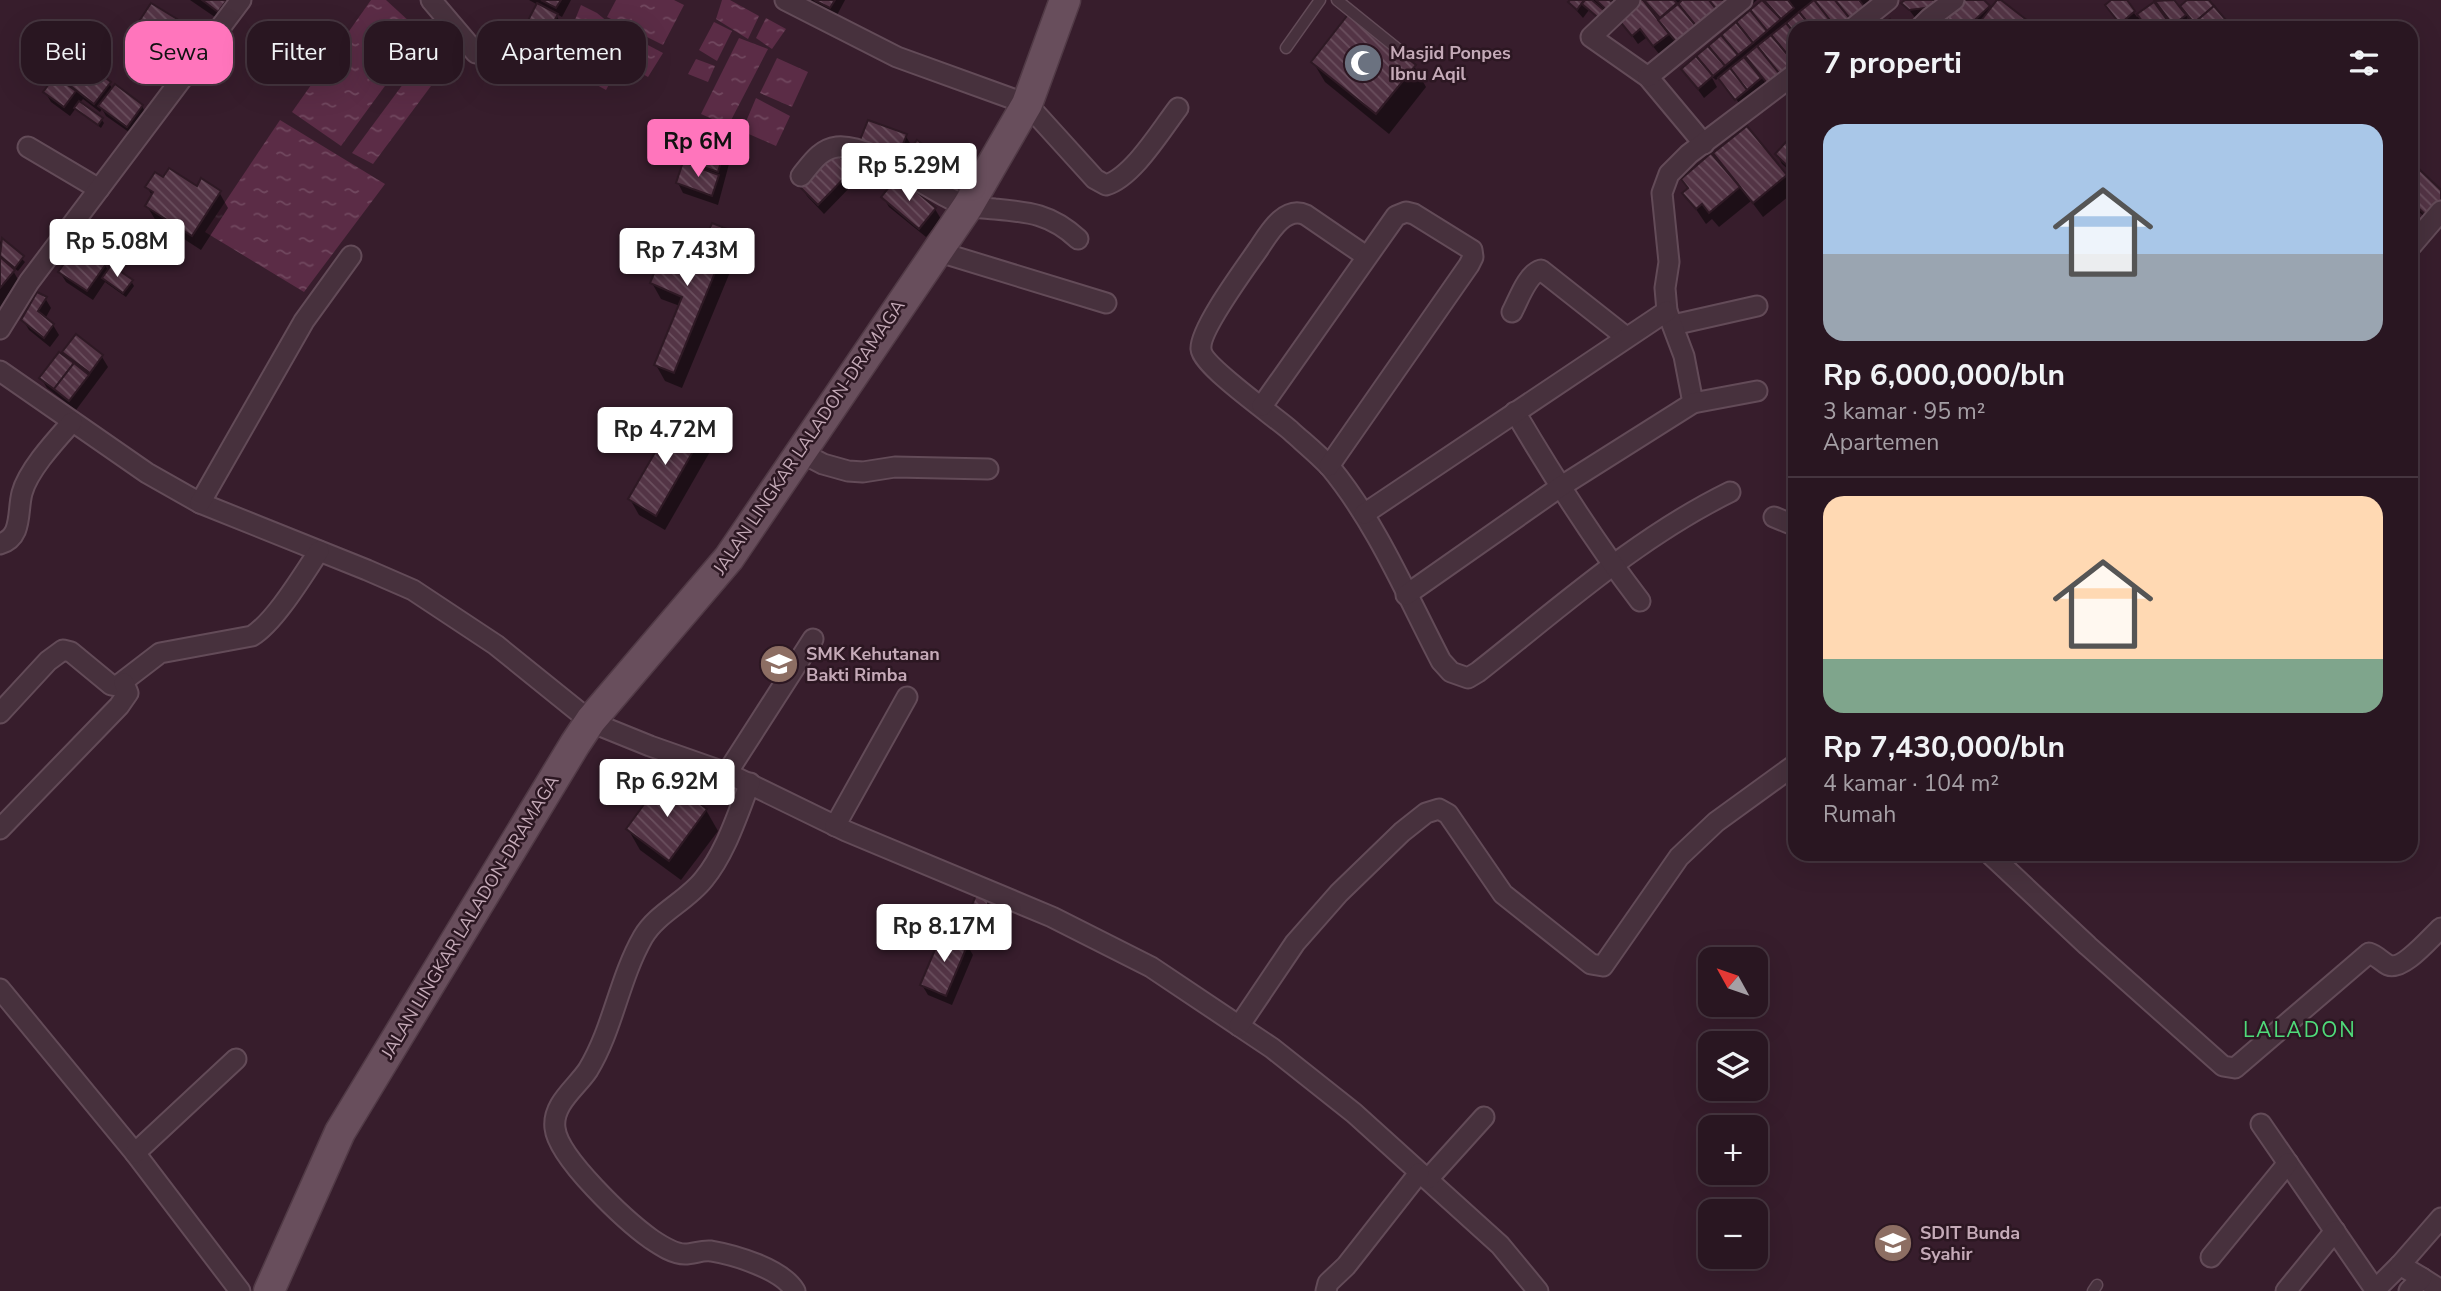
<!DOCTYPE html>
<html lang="id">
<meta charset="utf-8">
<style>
:root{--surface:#291621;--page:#35232e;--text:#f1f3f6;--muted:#a59fa5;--line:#45353f;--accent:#ff75bc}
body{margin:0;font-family:"Nunito Sans",sans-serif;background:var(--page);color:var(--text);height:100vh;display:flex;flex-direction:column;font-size:26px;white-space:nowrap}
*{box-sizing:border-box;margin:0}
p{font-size:23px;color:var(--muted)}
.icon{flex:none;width:38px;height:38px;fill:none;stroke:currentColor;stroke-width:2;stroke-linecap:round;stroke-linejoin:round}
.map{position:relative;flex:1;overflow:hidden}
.drawer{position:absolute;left:1788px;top:21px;width:630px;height:840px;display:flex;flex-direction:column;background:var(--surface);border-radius:21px;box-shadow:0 7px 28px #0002,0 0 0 2px var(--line)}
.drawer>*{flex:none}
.guide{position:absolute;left:21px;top:21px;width:665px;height:63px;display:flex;gap:14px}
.needle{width:46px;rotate:310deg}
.buttons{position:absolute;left:1698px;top:947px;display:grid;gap:14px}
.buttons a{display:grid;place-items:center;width:70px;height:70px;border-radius:14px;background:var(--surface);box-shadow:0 7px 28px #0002,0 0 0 2px var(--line);font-size:35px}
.price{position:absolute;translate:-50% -60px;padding:0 16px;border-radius:7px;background:#fff;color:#222;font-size:23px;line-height:46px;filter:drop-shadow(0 2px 4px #0008)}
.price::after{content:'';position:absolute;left:50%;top:42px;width:21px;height:16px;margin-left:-10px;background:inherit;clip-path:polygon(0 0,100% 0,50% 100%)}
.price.current{background:var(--accent);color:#111}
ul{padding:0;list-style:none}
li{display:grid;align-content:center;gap:14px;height:371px;padding:0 35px}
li+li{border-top:2px solid var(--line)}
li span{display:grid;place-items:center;height:217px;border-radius:21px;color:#555}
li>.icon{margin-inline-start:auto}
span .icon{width:126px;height:126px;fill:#fffc;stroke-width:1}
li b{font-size:30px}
h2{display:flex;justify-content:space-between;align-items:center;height:84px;padding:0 35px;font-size:30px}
.pill{padding:0 24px;border-radius:21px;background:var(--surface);box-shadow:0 7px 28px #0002,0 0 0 2px var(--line);font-size:24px;line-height:63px}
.pill.current{background:var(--accent);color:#111}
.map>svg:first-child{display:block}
.water{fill:url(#water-ripples)}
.shadow{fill:#0007;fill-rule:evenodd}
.building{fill:url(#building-back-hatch);stroke:#2e1924;stroke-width:2}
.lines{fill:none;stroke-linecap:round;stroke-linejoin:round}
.service-casing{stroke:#634b58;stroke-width:13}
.minor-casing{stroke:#634b58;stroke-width:23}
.primary-casing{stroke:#513a46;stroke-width:33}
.service{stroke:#47313d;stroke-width:10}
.minor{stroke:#47313d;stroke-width:19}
.primary{stroke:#684e5c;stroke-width:30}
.labels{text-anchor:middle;stroke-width:5;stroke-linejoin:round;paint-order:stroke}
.poi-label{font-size:18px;font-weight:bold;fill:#c5aab8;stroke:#2c1722;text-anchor:start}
.street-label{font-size:18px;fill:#c5aab8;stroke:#2c1722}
.quarter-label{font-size:21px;letter-spacing:2px;fill:#4fdb7a;stroke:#2c1722}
</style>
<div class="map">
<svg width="2441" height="1291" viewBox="0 0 2441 1291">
<defs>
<pattern id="water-ripples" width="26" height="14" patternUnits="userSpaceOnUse" patternTransform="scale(1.75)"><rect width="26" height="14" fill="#5b2c46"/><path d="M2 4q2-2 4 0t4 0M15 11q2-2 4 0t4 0" fill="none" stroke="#71485f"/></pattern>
<pattern id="building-back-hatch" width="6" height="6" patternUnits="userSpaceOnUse" patternTransform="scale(1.75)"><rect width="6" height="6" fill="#533445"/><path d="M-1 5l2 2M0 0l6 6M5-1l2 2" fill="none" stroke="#6a4f5e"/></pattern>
</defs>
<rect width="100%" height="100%" fill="#371d2c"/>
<g class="water">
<polygon points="371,0 386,0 423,34 341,146 292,112"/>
<polygon points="616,0 674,0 684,5 663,45 607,17"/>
<polygon points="722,0 730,0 759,16 748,39 716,19"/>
<polygon points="581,5 597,13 614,27 583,75 558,62"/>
<polygon points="766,18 786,29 772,49 756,38"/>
<polygon points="714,22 732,31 717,61 699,50"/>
<polygon points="618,29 641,40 624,65 603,53"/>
<polygon points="739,38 768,49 728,126 701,114"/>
<polygon points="434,42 454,57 439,78 419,65"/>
<polygon points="644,43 663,53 648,77 630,67"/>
<polygon points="600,56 620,64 606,90 586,79"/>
<polygon points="777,58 808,72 792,107 760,93"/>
<polygon points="696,59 715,66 708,82 688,74"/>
<polygon points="412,72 431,86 373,164 352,153"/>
<polygon points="756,98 790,116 776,146 742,131"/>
<polygon points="280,120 385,184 304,292 205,232"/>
</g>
<g class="shadow">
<polygon points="190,0 246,0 228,26"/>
<polygon points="529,0 571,0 562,17 555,13 562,25 546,56 528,46 522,36 538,5"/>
<polygon points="801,0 845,0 836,17"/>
<path d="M1572 0H1635L1643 2 1645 0H1757L1688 57 1660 55 1646 38 1638 44 1619 17 1605 24 1589 10 1583 18 1570 3ZM1658 13 1662 19 1658 23 1652 16Z"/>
<polygon points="1765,0 1880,0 1885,9 1796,28 1796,81 1754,98 1750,94 1739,103 1719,77 1716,80 1711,76 1717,87 1704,98 1683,69"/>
<polygon points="1908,0 1982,0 1991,11 1999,1 2034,28 1954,28 1944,12 1916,19 1904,3"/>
<polygon points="2114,0 2124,0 2137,17 2153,4 2171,28 2148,28 2142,20 2132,28 2123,28 2107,5"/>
<polygon points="2159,0 2172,0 2179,9 2190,0 2207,0 2230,28 2197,28 2187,17 2190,26 2187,28 2176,28 2163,11 2157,1"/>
<polygon points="176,20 181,30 166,54 142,39 136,29"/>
<polygon points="81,62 109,83 113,90 142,106 147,116 133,135 106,116 102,109 100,112 83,99 79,104 101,119 104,123 101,128 76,108 70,116 51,102 45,92 64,84"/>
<polygon points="1313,62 1414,66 1426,87 1389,134 1325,82"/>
<path d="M869 122 905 135 913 148 917 142 955 171 960 181 945 201 908 172 904 165 903 168 866 155 860 145ZM866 146 906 161 905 164 866 150Z"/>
<polygon points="1747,128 1785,176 1794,192 1763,217 1751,201 1719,227 1712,219 1706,224 1685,193 1689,190 1683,179 1725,170 1716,153"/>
<polygon points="1796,133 1796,176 1782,164 1777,154"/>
<polygon points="723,154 729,164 718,205 683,193 678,183 689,166 685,160"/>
<polygon points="852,170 857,180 824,214 807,196 802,187"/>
<polygon points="2420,173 2441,192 2434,226 2412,205 2412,182"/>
<polygon points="147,187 197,188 219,192 228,208 201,250 156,221 147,206 153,197"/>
<polygon points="883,197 935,209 941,219 926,237 889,207"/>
<polygon points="731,232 740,248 682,388 665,381 656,365 680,306 661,299 652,283 701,254"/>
<polygon points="2,240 25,262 18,271 10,265 22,287 3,310 0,307 0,242"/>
<polygon points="91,242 117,255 120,259 117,263"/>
<polygon points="105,265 109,272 131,281 134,286 126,297 105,282 93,300 66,282 60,272"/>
<polygon points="45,298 51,308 45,319 53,325 59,335 50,347 29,330 23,320"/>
<polygon points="76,337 102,357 108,367 76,410 47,388 41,378"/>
<polygon points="702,435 711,450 665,530 639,515 630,499"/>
<polygon points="706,810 718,831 681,880 640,850 628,829"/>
<polygon points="988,902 994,912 982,941 970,937 965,927"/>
<polygon points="967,945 973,955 952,1005 928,995 922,985"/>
</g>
<g class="building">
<polygon points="202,0 227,0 218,12"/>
<polygon points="541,0 561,0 556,8"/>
<polygon points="814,0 835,0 830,8"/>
<polygon points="1570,0 1584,0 1577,10 1568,2"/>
<polygon points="1585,0 1592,0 1608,14 1602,21 1582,4"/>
<polygon points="1596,0 1610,0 1615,5 1609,12"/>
<polygon points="1639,0 1643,0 1669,34 1653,46 1640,29 1632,36 1617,18"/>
<polygon points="1644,0 1674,0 1677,3 1660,18"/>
<polygon points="1682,0 1709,0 1721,15 1701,32 1678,4"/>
<polygon points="1709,0 1739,0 1721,15"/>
<polygon points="1762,0 1781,19 1767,31 1750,10"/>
<polygon points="1764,0 1788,0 1794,8 1781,19"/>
<polygon points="1814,0 1835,0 1852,21 1844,28 1836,28"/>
<polygon points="1814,0 1836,28 1812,28 1799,12"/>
<polygon points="1835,0 1859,0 1867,10 1852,21"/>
<polygon points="1905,0 1942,0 1933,7 1909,10 1901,3"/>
<polygon points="1958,0 1984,0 1990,6 1966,28 1956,28 1943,14"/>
<polygon points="1997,0 2001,0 2037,28 1976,27"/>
<polygon points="2111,0 2127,0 2135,11 2120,24 2105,5"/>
<polygon points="2174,0 2186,15 2173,25 2155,1"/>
<polygon points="2187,0 2209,0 2214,6 2194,23 2180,6"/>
<polygon points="2154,2 2173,28 2147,28 2137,14"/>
<polygon points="151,3 177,19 161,45 134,29"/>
<polygon points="537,3 558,14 540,47 520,36"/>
<polygon points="1678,4 1701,32 1681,48 1658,20"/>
<polygon points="2214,6 2232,27 2231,28 2198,28 2194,23"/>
<polygon points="1750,10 1767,31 1753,43 1736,22"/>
<polygon points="1350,12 1416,65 1376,114 1311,62"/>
<polygon points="1799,12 1812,28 1796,28 1796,35 1786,23"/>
<polygon points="1940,14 1952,28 1924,28"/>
<polygon points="1890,19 1896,28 1877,28"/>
<polygon points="1736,22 1753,43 1738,55 1721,35"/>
<polygon points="1786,23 1796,35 1796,65 1771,35"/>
<polygon points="1721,35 1738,55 1725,66 1708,46"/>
<polygon points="1771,35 1796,65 1782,77 1757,46"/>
<polygon points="1708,46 1725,66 1713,76 1696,56"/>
<polygon points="1757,46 1782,77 1770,87 1745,56"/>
<polygon points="1696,56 1713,76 1698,89 1681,69"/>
<polygon points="1744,57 1761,78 1747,90 1730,68"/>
<polygon points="80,59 111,82 94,104 64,81"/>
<polygon points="1730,68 1747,90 1735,100 1718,78"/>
<polygon points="55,76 76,91 64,107 43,92"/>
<polygon points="115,84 143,105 127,127 98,106"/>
<polygon points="79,101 103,118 98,125 74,108"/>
<polygon points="868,120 907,134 897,159 858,145"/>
<polygon points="1747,126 1787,175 1753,203 1713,153"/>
<polygon points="1796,131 1796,169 1794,172 1775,154"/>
<polygon points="917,140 956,170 939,192 900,162"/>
<polygon points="690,141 724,152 718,172 683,160"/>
<polygon points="834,151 853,169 818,205 799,186"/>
<polygon points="1711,153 1740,187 1709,213 1702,204 1696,209 1682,193 1688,188 1681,179"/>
<polygon points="683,162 719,175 712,196 676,183"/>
<polygon points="169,168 197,186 201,178 221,191 192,236 145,206 153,192 145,187 155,172 163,177"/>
<polygon points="2420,170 2441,190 2441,203 2428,217 2412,202 2412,180"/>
<polygon points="898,176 936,208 919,229 881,197"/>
<polygon points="712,223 732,231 674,373 654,365 682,297 650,283 668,239 700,252"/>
<polygon points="93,236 118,254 114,260 89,242"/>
<polygon points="2,238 24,256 15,268 0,256"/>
<polygon points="78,244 106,264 87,291 58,272"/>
<polygon points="0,257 15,270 0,288"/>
<polygon points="111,265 133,280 123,293 102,278"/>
<polygon points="37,292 47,297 38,311 54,324 44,338 21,320"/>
<polygon points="76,334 103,355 90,373 62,352"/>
<polygon points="59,352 74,363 54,389 39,378"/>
<polygon points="74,363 89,375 69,401 54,389"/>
<polygon points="675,418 703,434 656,516 628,499"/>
<polygon points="664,777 707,809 669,861 626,829"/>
<polygon points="976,895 989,901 976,933 963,927"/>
<polygon points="942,933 968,944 946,996 920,985"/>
</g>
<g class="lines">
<g class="service-casing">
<g id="service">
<polyline points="1337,0 1399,50"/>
<polyline points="1286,48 1320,0"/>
<polyline points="2093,1291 2097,1285"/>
</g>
</g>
<g class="minor-casing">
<g id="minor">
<polyline points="431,0 476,53"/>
<path d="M785 0 897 57 1027 104 1095 179 1106 185C1133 177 1161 130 1178 108"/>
<polyline points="1630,0 1591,37 1648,77 1704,144"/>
<polyline points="1853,28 1888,0"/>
<polyline points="1920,28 1930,18 1954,0"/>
<polyline points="1648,77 1742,0"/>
<polyline points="28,147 99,189"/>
<path d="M801 176C811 164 820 149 837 147 873 143 931 195 968 206 976 208 986 208 995 209 1029 212 1051 214 1078 239"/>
<polyline points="2412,245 2441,211"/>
<polyline points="936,251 1106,303"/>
<path d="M1366 256 1306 215C1285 205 1269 233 1259 248 1246 267 1199 330 1201 349 1202 366 1274 416 1291 431 1303 442 1318 454 1330 467 1377 524 1407 596 1441 661L1451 672 1468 678 1478 672C1558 609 1638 537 1730 492"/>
<path d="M1512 312C1519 299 1527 274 1541 270L1626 337"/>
<polyline points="1673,325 1757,306"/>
<polyline points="0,329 29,282 241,0"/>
<polyline points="0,371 147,473 200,503 367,570 413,590 496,645 579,712 603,727 650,746 727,773 846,831 1052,917 1151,967 1272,1048 1354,1113 1500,1245 1538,1291"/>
<polyline points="1693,403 1684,356 1667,311 1665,288 1669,262 1662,193 1669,174 1689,154 1796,73"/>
<polyline points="1262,406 1396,216 1406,212 1414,214 1472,250 1473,257 1469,265 1329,466"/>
<path d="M1515 412C1554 478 1594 541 1640 601"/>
<polyline points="800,452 823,464 848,471 863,472 895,467 988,469"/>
<polyline points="200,503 304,321 351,256"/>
<polyline points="1364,514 1667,311"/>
<polyline points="1774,517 1796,526"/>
<path d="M0 544C23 537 17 512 22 493 28 470 56 440 72 422"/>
<polyline points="1406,595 1560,487 1693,403 1757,391"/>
<path d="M0 713 48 661 63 650 71 652 111 685 117 686 160 653 252 636C275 622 303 575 319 551"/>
<polyline points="727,773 813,639"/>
<path d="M750 783C737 815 726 852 704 879 687 901 657 913 643 937 619 979 613 1029 588 1070 576 1088 552 1104 555 1128 558 1158 626 1221 651 1239 660 1245 673 1254 685 1254 694 1254 701 1250 711 1251 735 1255 782 1269 795 1291"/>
<polyline points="835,826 907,697"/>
<polyline points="0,829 119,706 128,693 124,683"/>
<path d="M1990 854 2088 946 2223 1066 2235 1068 2369 953C2376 955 2381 961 2388 965 2403 971 2430 938 2441 928"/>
<polyline points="0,989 135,1153 240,1291"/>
<polyline points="1239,1026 1295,943 1339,893 1402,832 1426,813 1439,809 1448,814 1503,894 1591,964 1603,966 1679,857 1716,822 1796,764"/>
<polyline points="2261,1124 2376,1291"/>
<polyline points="135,1153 236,1059"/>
<polyline points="1428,1179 1484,1117"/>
<polyline points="2211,1257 2288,1163"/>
<polyline points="2422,1278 2441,1290"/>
<polyline points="2375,1290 2400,1265"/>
<polyline points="1326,1291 1328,1283 1346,1266 1419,1173"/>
<polyline points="2286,1291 2335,1231"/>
<polyline points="2409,1291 2422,1278 2400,1265 2441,1218"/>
</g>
</g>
<g class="primary-casing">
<polyline id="primary" points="269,1291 340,1132 575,744 591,720 729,558 968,206 1027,104 1065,0"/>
</g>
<use href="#service" class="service"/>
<use href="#minor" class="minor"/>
<use href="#primary" class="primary"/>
</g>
<defs>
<g id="mosque-disc" transform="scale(2.0125)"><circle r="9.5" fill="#6b7280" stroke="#2c1722"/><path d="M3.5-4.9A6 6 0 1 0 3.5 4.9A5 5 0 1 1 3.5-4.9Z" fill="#fff"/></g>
<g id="school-disc" transform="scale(2.0125)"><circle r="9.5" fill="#8d6e63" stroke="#2c1722"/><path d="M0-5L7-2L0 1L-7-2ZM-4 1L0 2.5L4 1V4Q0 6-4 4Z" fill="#fff"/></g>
</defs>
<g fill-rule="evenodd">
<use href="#mosque-disc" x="1363" y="63"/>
<use href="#school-disc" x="779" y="664"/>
<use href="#school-disc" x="1893" y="1243"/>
</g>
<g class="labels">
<g class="poi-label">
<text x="1390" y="59">Masjid Ponpes<tspan x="1390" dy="21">Ibnu Aqil</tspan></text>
<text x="806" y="660">SMK Kehutanan<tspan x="806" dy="21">Bakti Rimba</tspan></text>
<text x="1920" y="1239">SDIT Bunda<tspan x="1920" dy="21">Syahir</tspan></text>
</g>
<g class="street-label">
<text transform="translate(809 437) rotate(-56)" y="6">JALAN LINGKAR LALADON-DRAMAGA</text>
<text transform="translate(470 917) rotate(-59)" y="6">JALAN LINGKAR LALADON-DRAMAGA</text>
</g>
<g class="quarter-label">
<text x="2300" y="1037">LALADON</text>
</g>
</g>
</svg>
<div class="buttons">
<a><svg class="needle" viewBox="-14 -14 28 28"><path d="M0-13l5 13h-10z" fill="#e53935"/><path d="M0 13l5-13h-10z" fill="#a59fa5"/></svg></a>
<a><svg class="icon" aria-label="layers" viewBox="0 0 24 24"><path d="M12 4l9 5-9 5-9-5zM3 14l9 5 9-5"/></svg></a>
<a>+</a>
<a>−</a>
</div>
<b class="price current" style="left:698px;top:179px">Rp 6M</b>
<b class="price" style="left:909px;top:203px">Rp 5.29M</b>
<b class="price" style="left:117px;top:279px">Rp 5.08M</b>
<b class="price" style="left:687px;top:288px">Rp 7.43M</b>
<b class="price" style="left:665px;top:467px">Rp 4.72M</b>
<b class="price" style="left:667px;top:819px">Rp 6.92M</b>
<b class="price" style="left:944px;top:964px">Rp 8.17M</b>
<div class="guide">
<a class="pill">Beli</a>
<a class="pill current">Sewa</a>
<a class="pill">Filter</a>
<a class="pill">Baru</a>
<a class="pill">Apartemen</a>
</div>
<section class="drawer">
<h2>7 properti<svg class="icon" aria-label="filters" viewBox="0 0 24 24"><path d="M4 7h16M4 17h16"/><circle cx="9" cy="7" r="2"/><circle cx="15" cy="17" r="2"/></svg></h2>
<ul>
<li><span style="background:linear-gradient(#a9c7e8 60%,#9aa5b1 0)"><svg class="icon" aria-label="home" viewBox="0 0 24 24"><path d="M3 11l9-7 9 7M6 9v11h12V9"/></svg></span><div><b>Rp 6,000,000/bln</b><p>3 kamar · 95 m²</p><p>Apartemen</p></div></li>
<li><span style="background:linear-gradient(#ffd9b3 75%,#7fa58c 0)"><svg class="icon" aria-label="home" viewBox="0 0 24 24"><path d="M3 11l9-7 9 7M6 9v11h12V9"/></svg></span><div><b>Rp 7,430,000/bln</b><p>4 kamar · 104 m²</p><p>Rumah</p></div></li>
</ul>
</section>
</div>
